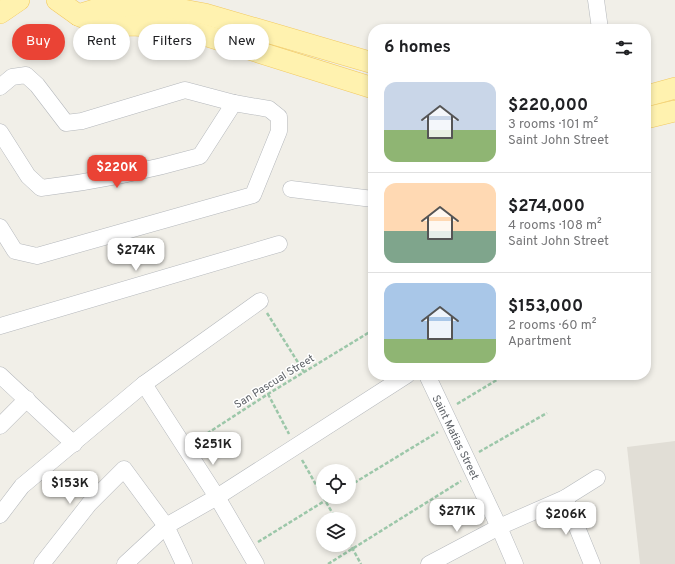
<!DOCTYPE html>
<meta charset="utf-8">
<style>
:root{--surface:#fff;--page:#f6f6f6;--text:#202124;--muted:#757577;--line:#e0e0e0;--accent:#ea4335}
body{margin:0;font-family:Overpass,sans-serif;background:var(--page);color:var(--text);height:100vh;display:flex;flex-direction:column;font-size:15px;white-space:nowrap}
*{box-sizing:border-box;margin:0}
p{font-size:13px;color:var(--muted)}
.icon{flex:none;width:22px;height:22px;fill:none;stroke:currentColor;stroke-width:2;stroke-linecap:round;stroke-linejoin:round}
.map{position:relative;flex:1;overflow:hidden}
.sheet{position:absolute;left:368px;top:24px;width:283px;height:356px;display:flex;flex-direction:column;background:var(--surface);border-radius:16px;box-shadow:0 2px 6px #0003}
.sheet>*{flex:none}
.guide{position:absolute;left:12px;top:24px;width:296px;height:36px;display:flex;gap:8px}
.fabs{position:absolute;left:316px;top:464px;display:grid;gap:8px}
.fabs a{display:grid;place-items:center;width:40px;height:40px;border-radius:50%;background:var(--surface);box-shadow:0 2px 6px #0003;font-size:20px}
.price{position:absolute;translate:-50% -34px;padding:0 9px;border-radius:8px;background:#fff;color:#222;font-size:13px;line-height:26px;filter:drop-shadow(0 1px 2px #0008)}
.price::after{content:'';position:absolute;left:50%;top:24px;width:12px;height:9px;margin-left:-6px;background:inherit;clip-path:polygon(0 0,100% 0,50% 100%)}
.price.current{background:var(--accent);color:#fff}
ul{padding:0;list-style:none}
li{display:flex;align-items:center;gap:12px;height:100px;padding:0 16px}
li+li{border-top:1px solid var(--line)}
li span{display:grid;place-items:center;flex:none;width:112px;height:80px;border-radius:12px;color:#555}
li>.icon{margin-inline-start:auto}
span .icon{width:48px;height:48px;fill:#fffc;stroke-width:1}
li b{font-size:17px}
h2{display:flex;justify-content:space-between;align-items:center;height:48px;padding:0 16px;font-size:17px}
.tag{padding:0 14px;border-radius:18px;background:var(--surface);box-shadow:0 2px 6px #0003;font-size:14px;line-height:36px}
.tag.current{background:var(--accent);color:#fff}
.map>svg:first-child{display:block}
.education{fill:#e1ded6}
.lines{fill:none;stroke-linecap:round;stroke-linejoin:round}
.minor-casing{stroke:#b5b8bc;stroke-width:17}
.major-casing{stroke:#f2c960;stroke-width:22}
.path{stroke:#9cc7a9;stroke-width:2.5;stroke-dasharray:4 2;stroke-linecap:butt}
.minor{stroke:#fff;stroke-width:16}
.major{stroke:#fff2af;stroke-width:21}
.labels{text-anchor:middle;stroke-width:3;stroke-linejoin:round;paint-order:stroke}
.street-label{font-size:11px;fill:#5f6368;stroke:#fff}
</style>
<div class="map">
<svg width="675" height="564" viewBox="0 0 675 564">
<rect width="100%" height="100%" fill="#f1efe8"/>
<polygon class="education" points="675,441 675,564 640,564 627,447"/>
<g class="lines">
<g class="minor-casing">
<g id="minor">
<polyline points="596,0 600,29"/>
<polyline points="0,87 12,77 26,75 37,85 66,123 82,121 185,90 234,103 269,109 279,117 279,131 253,195 37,256 15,251 0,227"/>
<path d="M0 132 28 176 41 188C92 182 151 170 200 156L234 103"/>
<polyline points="291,189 373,199"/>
<polyline points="0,326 279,244"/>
<polyline points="0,375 74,444"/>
<polyline points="427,375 499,527 515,564"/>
<polyline points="144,384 217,497 256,564"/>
<polyline points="0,426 27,399"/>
<polyline points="565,498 592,564"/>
<polyline points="0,515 22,486 144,384 260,301"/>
<polyline points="42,564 89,504 124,469 166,526 184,564"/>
<polyline points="125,564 166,526 217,497 407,375"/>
<polyline points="429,564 499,527 565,498 597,478"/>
</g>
</g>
<g class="major-casing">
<g id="major">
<polyline points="57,0 78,15 104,26 132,25 165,27 201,34 373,88"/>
<polyline points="0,13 19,0"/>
<polyline points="78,15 104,7 133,5 166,7 205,14 373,63"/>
<polyline points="646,96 675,88"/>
<polyline points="646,118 675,111"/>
</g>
</g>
<g class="path">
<polyline points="267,313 304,372"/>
<polyline points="268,394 289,434"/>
<polyline points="457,404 505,375"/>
<polyline points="197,440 268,394 373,330"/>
<polyline points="479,452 547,413"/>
<polyline points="302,460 323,497"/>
<polyline points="349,486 438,432"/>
<polyline points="323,497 336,519"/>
<polyline points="258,542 331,497"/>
<polyline points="349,542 361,564"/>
<polyline points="328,564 461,481"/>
</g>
<use href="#minor" class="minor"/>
<use href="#major" class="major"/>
</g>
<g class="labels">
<g class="street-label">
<text transform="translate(274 381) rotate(-32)" y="4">San Pascual Street</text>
<text transform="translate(456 437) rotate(64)" y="4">Saint Matias Street</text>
</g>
</g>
</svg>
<div class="fabs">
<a><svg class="icon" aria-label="locate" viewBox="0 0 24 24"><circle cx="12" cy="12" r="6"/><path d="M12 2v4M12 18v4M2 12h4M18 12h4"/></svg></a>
<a><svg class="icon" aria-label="layers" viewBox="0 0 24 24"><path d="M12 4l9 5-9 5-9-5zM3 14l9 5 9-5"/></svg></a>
</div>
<b class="price current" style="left:117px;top:189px">$220K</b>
<b class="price" style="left:136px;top:272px">$274K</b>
<b class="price" style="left:213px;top:466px">$251K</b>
<b class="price" style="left:70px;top:505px">$153K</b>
<b class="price" style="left:457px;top:533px">$271K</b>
<b class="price" style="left:566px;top:536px">$206K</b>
<div class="guide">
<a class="tag current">Buy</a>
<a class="tag">Rent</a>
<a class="tag">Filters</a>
<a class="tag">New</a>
</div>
<section class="sheet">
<h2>6 homes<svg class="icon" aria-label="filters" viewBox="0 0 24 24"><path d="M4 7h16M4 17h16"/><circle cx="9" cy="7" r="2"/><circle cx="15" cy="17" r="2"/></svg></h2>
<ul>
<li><span style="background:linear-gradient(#c9d6e8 60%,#8fb573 0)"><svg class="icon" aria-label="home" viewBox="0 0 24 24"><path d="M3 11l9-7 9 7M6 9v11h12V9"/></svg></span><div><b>$220,000</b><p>3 rooms · 101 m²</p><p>Saint John Street</p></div></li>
<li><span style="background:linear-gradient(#ffd9b3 60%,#7fa58c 0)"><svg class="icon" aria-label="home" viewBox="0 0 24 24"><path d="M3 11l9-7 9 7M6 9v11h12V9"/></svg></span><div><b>$274,000</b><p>4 rooms · 108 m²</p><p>Saint John Street</p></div></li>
<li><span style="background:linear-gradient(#a9c7e8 70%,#8fb573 0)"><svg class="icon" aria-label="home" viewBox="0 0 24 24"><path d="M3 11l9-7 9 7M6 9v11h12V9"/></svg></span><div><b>$153,000</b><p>2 rooms · 60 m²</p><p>Apartment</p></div></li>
</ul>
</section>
</div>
